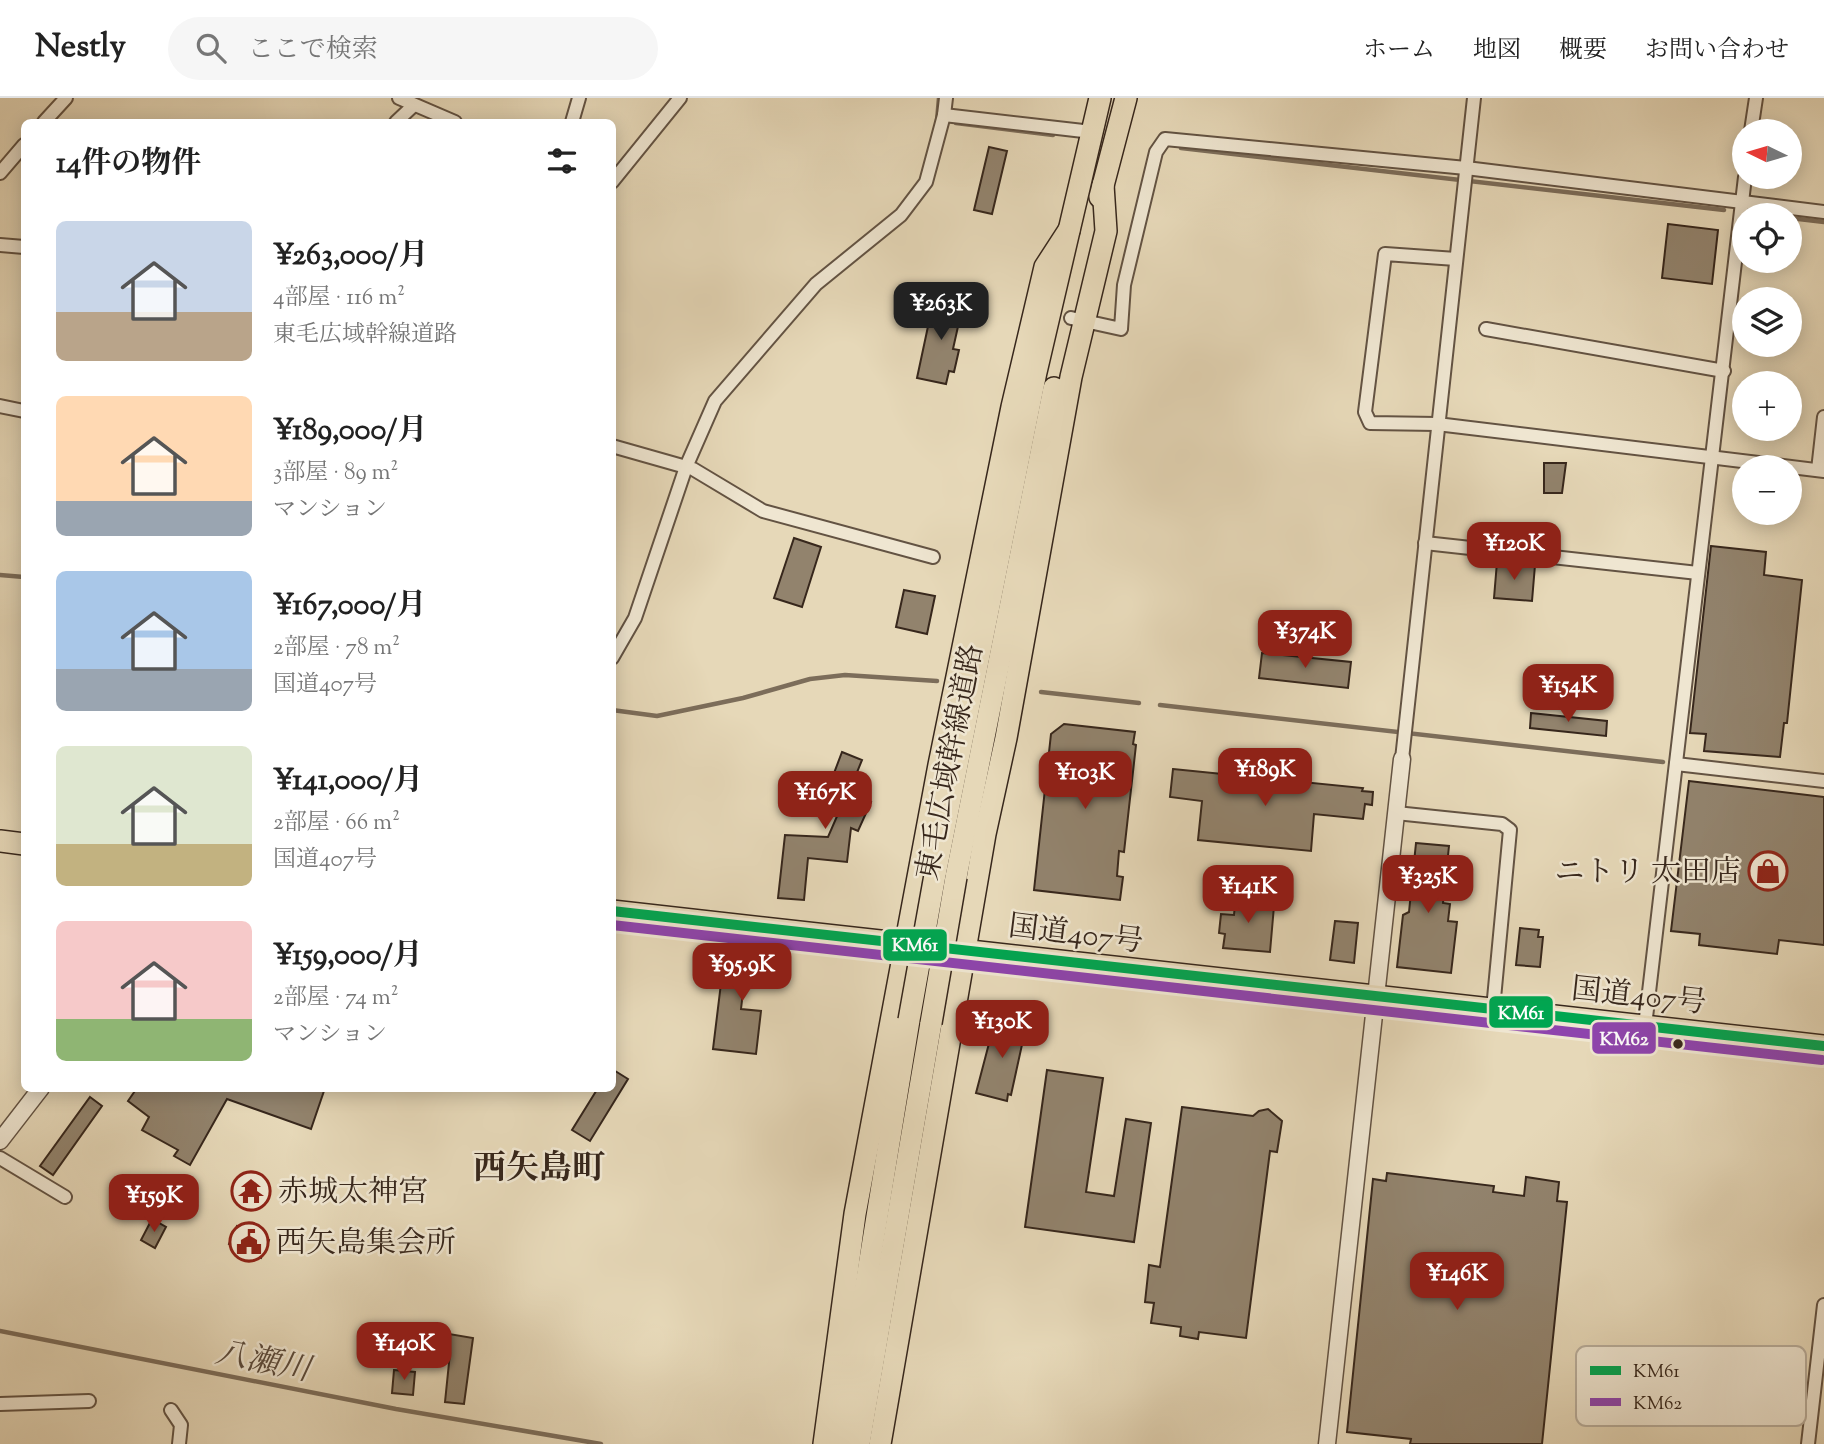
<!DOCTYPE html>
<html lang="ja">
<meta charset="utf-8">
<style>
:root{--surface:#fff;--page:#f6f6f6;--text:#222;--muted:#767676;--line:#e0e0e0;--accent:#8f2418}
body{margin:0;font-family:"Sorts Mill Goudy","Noto Serif JP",serif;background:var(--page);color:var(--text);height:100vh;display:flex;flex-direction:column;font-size:26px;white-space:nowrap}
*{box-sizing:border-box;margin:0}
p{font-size:23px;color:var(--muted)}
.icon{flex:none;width:38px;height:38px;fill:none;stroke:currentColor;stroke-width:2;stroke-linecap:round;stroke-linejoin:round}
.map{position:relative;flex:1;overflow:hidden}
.drawer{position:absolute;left:21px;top:21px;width:595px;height:973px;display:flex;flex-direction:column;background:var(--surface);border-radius:10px;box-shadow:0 4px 18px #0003}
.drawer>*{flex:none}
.needle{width:46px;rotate:275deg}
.tools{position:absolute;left:1732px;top:21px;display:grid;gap:14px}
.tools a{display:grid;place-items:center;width:70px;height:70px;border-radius:50%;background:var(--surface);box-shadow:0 4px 18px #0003;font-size:35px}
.price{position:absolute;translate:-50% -60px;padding:0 16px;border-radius:14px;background:var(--accent);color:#fff;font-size:23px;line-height:46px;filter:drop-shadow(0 2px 4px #0008)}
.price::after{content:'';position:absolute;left:50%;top:42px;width:21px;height:16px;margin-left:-10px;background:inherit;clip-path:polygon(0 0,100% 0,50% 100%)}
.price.active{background:#222;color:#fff}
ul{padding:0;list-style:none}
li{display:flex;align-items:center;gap:21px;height:175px;padding:0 35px}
li span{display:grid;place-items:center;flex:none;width:196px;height:140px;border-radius:10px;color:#555}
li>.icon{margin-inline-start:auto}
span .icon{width:84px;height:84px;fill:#fffc;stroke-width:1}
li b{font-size:30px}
h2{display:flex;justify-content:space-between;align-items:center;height:84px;padding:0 35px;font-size:30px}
header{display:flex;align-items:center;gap:42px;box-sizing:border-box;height:98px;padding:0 35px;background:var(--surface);border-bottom:2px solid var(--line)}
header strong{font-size:33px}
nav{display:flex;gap:38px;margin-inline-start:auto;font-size:24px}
.search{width:490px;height:63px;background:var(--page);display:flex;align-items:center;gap:18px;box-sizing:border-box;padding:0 24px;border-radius:38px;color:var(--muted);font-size:26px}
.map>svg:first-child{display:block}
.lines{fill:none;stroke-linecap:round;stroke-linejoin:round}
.stream{stroke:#7c6d5a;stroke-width:4.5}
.building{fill:#92836d;stroke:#37271c;stroke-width:2}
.minor-casing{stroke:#635343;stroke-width:16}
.tertiary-casing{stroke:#635343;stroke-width:19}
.trunk-casing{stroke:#37271c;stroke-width:24}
.minor{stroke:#efe6d1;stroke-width:12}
.tertiary{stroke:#efe6d1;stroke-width:16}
.trunk{stroke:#e6d8b8;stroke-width:21}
.trunk-bridge-casing{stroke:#37271c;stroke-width:24;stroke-linecap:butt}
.trunk-bridge{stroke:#e6d8b8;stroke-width:21}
.bus-1-casing{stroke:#efe6d1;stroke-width:16}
.bus-2-casing{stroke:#efe6d1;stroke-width:16}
.bus-1{stroke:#00a651;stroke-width:10}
.bus-2{stroke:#8e44ad;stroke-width:10}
.bus-dot{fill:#37271c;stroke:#efe6d1;stroke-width:2.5}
.labels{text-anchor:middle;stroke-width:5;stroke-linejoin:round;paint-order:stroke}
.street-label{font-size:30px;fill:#37271c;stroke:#efe6d1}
.poi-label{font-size:30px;fill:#37271c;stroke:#efe6d1;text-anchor:start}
.water-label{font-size:32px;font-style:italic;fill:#5a4a3b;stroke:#efe6d1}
.quarter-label{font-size:33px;font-weight:bold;fill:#37271c;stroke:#efe6d1}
.key{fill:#efe6d1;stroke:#b8ad9b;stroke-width:2}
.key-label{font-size:19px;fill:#37271c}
.line-badge{stroke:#efe6d1;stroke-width:2.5}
.badge-label{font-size:19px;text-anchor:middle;font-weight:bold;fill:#fff}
</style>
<header>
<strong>Nestly</strong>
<div class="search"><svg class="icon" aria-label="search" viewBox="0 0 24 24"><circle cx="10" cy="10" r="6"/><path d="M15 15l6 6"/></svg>ここで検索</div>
<nav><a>ホーム</a><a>地図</a><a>概要</a><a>お問い合わせ</a></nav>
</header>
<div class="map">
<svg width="1824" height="1346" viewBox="0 0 1824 1346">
<rect width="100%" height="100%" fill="#e6d8b8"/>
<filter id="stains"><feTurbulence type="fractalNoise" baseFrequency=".00286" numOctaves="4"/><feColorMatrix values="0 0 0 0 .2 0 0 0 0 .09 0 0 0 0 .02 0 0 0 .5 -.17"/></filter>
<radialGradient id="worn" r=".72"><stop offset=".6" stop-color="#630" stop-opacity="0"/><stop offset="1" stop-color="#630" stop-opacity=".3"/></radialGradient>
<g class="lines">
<g class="stream">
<polyline points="937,23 939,0"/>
<polyline points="956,25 1053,37"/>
<polyline points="1181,50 1724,112"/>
<polyline points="1757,116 1768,117"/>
<polyline points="1790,120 1824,124"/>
<polyline points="0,477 24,479"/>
<polyline points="1041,594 1139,605"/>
<polyline points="1160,607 1663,664"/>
<polyline points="612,612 657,618 743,600 810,581 845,577 937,583"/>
<polyline points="0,1233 396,1311 601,1346"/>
</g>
</g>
<g class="building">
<polygon points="989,49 1007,53 992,116 974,112"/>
<polygon points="1668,126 1718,132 1712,186 1662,180"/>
<polygon points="938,200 963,206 953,251 959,252 954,274 949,273 946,286 917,280 933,205 937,206"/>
<polygon points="1544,365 1566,365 1562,395 1544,395"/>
<polygon points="794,440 821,449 802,509 774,500"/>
<polygon points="1711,448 1766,454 1764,477 1802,482 1787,625 1784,625 1780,659 1704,653 1706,636 1690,635"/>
<polygon points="1497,464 1535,467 1532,503 1494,500"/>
<polygon points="904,492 935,498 927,536 896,529"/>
<polygon points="1262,555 1351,564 1348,590 1259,580"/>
<polygon points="1531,615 1607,623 1606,638 1530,630"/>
<polygon points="1064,626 1135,634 1133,646 1136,647 1124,754 1119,753 1117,778 1123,779 1120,802 1034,792 1051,636"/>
<polygon points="842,654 862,662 849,694 871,704 858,733 851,730 847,764 808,760 804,802 778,800 785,737 828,739 838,716 817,707 825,690 828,691"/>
<polygon points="1173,671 1363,690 1362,693 1373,694 1372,707 1365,706 1363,721 1314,716 1311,753 1198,742 1202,703 1170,699"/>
<polygon points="1689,683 1824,699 1824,847 1779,842 1777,856 1699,847 1700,836 1671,833"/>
<polygon points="1416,745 1449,748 1443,805 1450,806 1448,823 1457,824 1451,875 1397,869 1403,817 1409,814"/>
<polygon points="1236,796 1258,798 1257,807 1274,808 1270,854 1223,850 1225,836 1219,835 1221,816 1234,817"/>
<polygon points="1335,823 1358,825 1354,865 1330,862"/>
<polygon points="1520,830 1539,832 1538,839 1543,839 1540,869 1516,867"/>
<polygon points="734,856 787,862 785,881 745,877 741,911 761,913 756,956 713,951 723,869 732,870"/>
<polygon points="1007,919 1019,923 1025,933 1011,997 1008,996 1007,1003 976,995 993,930"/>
<polygon points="612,971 628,981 590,1043 572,1032 598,990 612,990"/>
<polygon points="1047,972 1103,980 1086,1094 1114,1098 1126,1021 1151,1025 1134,1144 1025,1129"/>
<polygon points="137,990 325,990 311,1031 227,1001 190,1067 174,1058 178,1052 142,1032 149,1019 128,1003"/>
<polygon points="90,999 102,1008 53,1077 40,1068"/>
<polygon points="1182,1009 1253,1018 1259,1013 1268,1011 1282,1023 1277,1054 1270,1053 1246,1240 1199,1234 1198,1241 1180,1238 1181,1229 1151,1225 1154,1205 1145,1204 1149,1167 1160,1169"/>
<polygon points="1387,1075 1494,1088 1493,1094 1524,1098 1526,1079 1559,1084 1557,1103 1567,1104 1542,1346 1410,1346 1411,1341 1347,1334 1373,1081 1386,1083"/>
<polygon points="242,1082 264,1089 259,1105 238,1096"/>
<polygon points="152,1121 166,1129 155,1150 141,1142"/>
<polygon points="237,1128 269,1142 261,1160 229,1146"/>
<polygon points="421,1226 438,1229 437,1234 473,1240 464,1306 445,1304 450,1255 417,1249"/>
<polygon points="394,1272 415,1274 413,1297 392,1295"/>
</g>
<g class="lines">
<g class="minor-casing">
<g id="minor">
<polyline points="399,0 455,24"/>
<polyline points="944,17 1092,34"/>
<polyline points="44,24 66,0"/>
<polyline points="396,24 414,7"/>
<polyline points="572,24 579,0"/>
<polyline points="1751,33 1756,0"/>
<polyline points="0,75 24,47"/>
<polyline points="612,84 680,0"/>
<polyline points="0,147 24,149"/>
<polyline points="1456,161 1385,156 1365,314 1370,325 1437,326 1824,373"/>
<polyline points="1071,220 1121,231 1124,187 1156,54 1165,41 1466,70 1824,114"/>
<polyline points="1486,231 1724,273"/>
<polyline points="0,308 24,313"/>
<polyline points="612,348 693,371 763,413 933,459"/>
<polyline points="1818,372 1824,319"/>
<polyline points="1425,445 1698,475"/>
<polyline points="612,560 635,520 686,369 715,303 816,186 901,117 926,84 944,17 946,0"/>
<polyline points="1402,661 1474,0"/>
<polyline points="1676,666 1824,683"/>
<polyline points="1396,715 1502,726 1510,732 1493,911"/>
<polyline points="1645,928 1745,79"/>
<polyline points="0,1060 65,1099"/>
<polyline points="0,1306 89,1303"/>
<polyline points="171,1312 181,1327 179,1346"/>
<polyline points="1808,1346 1824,1207"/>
</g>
</g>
<g class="tertiary-casing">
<g id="tertiary">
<polyline points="0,1043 41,990"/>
<polyline points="1327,1346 1402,661"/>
</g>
</g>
<g class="trunk-casing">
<g id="trunk">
<polyline points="1100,99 1126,0"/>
<polyline points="0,743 24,746"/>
<polyline points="935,777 1036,274 1100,0"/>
<polyline points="956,779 1054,290"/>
<polyline points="612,813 916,847"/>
<polyline points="952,851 1824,948"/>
<polyline points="824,1346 855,1116 939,667 1012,309 1045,169 1069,132"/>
<polyline points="840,1346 909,922"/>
<polyline points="859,1346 931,925"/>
<polyline points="880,1346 985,736 1006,640 1071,279 1106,133 1103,87"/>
</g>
</g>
<use href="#minor" class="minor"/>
<use href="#tertiary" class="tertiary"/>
<use href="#trunk" class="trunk"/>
<g class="trunk-bridge-casing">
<g id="trunk-bridge">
<polyline points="909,922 935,777"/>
<polyline points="931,925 956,779"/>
</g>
</g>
<use href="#trunk-bridge" class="trunk-bridge"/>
<g class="bus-1-casing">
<polyline id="bus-1" points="612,813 1824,948"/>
</g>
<g class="bus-2-casing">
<polyline id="bus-2" points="612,827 1822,962"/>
</g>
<use href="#bus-1" class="bus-1"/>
<use href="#bus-2" class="bus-2"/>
</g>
<defs>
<g id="shop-ring" transform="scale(2.0125)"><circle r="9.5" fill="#efe6d1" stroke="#8f2418" stroke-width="1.5"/><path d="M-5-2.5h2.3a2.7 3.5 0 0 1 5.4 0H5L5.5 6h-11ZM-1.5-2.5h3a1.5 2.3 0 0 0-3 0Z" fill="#8f2418"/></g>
<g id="temple-ring" transform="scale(2.0125)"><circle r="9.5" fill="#efe6d1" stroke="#8f2418" stroke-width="1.5"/><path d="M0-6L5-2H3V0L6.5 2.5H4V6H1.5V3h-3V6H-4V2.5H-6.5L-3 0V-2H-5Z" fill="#8f2418"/></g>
<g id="civic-ring" transform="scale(2.0125)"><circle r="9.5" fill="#efe6d1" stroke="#8f2418" stroke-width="1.5"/><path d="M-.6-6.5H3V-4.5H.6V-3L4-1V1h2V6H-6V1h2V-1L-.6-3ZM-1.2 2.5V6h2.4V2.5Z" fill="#8f2418"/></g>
</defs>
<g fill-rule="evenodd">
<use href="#shop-ring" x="1768" y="773"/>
<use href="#temple-ring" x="251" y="1093"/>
<use href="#civic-ring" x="249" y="1144"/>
</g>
<circle class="bus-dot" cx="1678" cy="946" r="6"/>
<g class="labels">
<g class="street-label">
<text transform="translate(949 664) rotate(-79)" y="10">東毛広域幹線道路</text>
<text transform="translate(1076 835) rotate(7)" y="10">国道407号</text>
<text transform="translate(1639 897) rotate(6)" y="10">国道407号</text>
</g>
<g class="poi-label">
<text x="1741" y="783" text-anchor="end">ニトリ 太田店</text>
<text x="278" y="1103">赤城太神宮</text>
<text x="276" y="1154">西矢島集会所</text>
</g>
<g class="water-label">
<text transform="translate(263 1262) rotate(11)" y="11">八瀬川</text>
</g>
<g class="quarter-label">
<text x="539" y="1080">西矢島町</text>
</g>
</g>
<rect x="1576" y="1248" width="230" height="80" rx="10" class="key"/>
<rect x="1590" y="1268" width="31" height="9" fill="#00a651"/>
<rect x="1590" y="1300" width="31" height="8" fill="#8e44ad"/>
<g class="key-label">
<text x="1633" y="1279">KM61</text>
<text x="1633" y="1311">KM62</text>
</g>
<g class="line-badge">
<rect x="882" y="830" width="66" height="34" rx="7" fill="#00a651"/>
<rect x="1488" y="897" width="66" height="34" rx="7" fill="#00a651"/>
<rect x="1591" y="923" width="66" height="34" rx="7" fill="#8e44ad"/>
</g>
<g class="badge-label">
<text x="915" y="853">KM61</text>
<text x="1521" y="921">KM61</text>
<text x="1624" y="947">KM62</text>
</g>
<rect width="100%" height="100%" filter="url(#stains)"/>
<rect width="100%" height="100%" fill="url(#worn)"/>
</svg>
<div class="tools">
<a><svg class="needle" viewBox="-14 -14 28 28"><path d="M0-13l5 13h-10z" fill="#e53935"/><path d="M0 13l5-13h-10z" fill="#767676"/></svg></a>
<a><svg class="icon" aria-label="locate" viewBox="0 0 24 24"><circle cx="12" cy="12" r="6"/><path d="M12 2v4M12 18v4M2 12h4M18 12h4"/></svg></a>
<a><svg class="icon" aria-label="layers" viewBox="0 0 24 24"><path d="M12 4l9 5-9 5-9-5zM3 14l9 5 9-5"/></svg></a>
<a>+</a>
<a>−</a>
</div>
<b class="price active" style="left:941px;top:244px">¥263K</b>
<b class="price" style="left:1514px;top:484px">¥120K</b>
<b class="price" style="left:1305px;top:572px">¥374K</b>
<b class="price" style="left:1568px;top:626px">¥154K</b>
<b class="price" style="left:1265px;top:710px">¥189K</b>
<b class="price" style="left:1085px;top:713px">¥103K</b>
<b class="price" style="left:825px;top:733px">¥167K</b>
<b class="price" style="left:1428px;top:817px">¥325K</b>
<b class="price" style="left:1248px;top:827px">¥141K</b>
<b class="price" style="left:742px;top:905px">¥95.9K</b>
<b class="price" style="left:1002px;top:962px">¥130K</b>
<b class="price" style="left:154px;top:1136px">¥159K</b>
<b class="price" style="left:1457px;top:1214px">¥146K</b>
<b class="price" style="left:404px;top:1284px">¥140K</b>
<section class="drawer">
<h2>14件の物件<svg class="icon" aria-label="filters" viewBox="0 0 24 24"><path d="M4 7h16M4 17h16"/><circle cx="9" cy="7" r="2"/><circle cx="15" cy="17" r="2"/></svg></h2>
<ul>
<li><span style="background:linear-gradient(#c9d6e8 65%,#b9a48a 0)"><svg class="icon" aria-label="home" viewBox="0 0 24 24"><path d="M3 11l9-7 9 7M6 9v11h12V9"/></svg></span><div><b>¥263,000/月</b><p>4部屋 · 116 m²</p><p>東毛広域幹線道路</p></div></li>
<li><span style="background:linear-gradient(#ffd9b3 75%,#9aa5b1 0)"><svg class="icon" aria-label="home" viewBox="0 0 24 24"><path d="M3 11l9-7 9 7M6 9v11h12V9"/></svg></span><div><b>¥189,000/月</b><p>3部屋 · 89 m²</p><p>マンション</p></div></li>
<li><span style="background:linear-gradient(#a9c7e8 70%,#9aa5b1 0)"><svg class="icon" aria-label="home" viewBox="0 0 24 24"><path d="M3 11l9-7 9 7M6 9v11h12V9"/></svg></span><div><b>¥167,000/月</b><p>2部屋 · 78 m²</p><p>国道407号</p></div></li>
<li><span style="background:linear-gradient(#dfe7d0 70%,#c2b280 0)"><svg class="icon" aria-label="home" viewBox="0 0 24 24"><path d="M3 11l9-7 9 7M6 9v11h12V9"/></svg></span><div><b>¥141,000/月</b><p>2部屋 · 66 m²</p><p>国道407号</p></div></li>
<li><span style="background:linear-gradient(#f6c9c9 70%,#8fb573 0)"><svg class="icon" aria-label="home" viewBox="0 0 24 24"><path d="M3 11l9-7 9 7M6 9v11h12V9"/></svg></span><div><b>¥159,000/月</b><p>2部屋 · 74 m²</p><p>マンション</p></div></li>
</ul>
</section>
</div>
